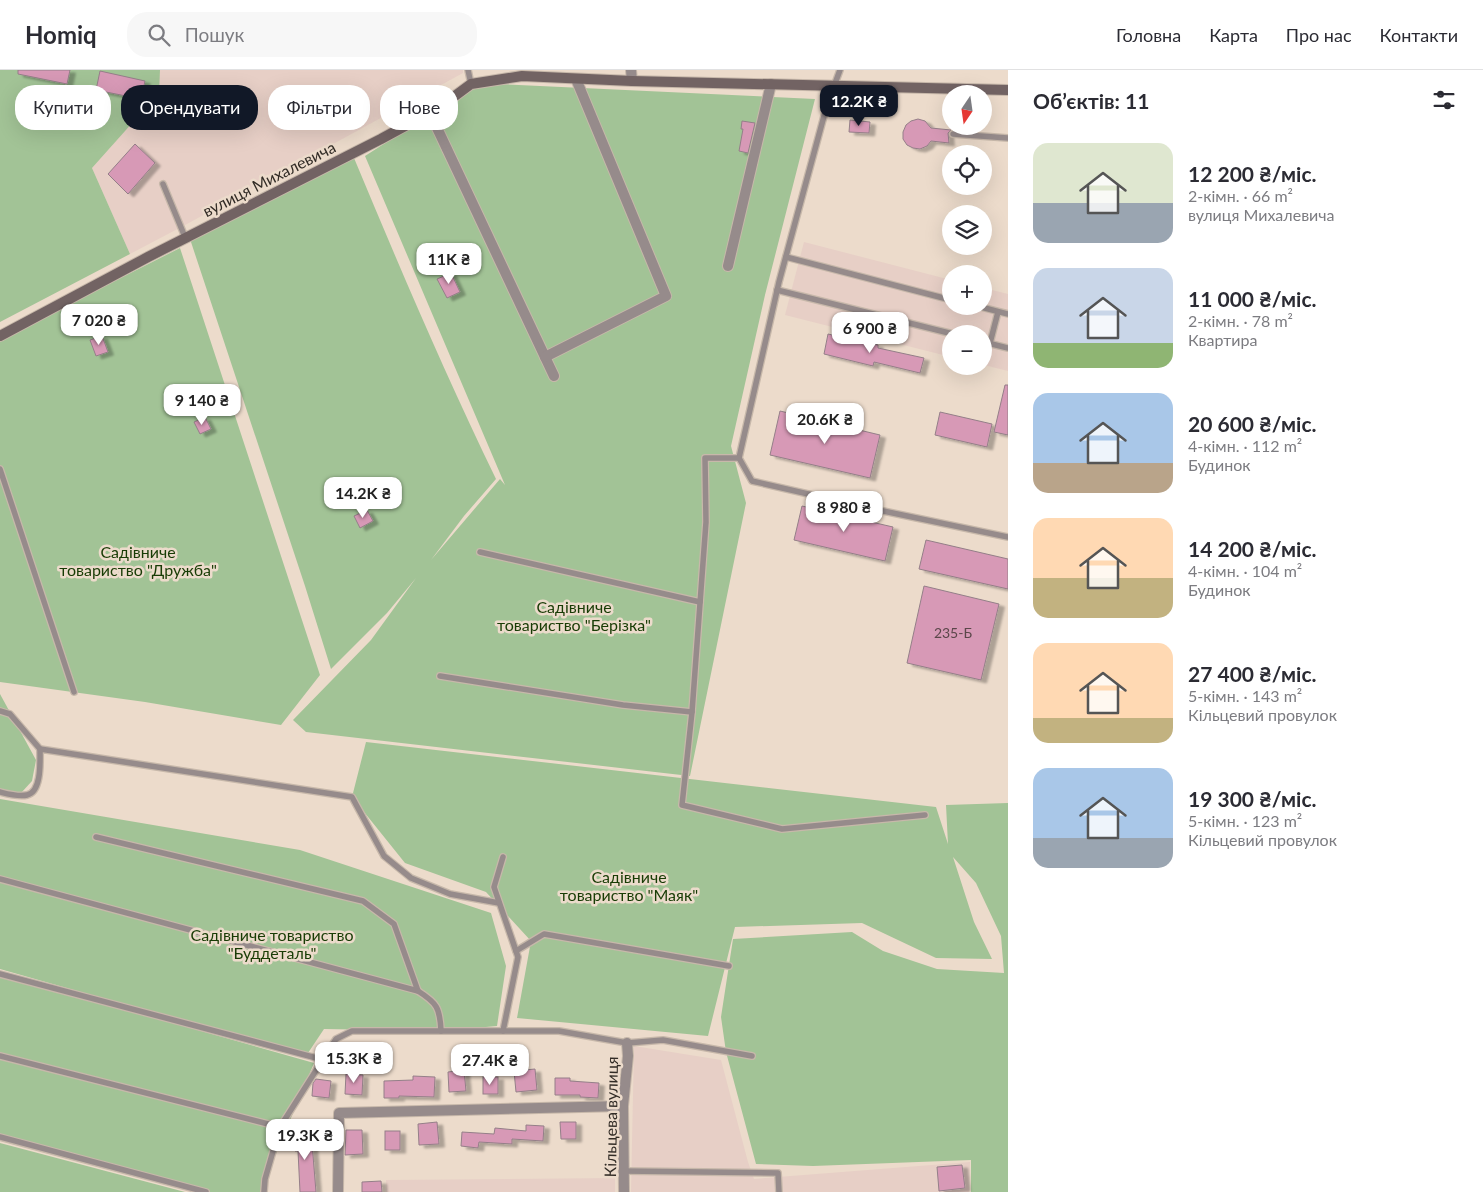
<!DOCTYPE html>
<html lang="uk">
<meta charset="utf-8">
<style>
:root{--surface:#fff;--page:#f7f7f7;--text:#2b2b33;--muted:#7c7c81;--line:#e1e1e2;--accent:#111827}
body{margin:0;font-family:Lato,sans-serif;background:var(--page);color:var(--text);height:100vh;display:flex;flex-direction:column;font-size:19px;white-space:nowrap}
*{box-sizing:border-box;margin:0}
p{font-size:16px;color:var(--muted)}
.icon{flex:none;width:28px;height:28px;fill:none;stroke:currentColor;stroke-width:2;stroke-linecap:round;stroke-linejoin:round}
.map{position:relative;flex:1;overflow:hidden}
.sheet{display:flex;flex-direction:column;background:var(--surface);width:475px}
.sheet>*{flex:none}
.banner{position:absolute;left:15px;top:15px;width:475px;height:45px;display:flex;gap:10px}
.needle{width:32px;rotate:193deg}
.tools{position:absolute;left:942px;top:15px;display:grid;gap:10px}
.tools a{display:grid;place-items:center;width:50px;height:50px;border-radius:50%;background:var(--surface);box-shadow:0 5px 20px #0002;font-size:25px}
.price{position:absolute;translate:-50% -42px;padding:0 11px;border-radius:10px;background:#fff;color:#222;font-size:16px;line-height:32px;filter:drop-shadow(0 1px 2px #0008)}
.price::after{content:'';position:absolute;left:50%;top:30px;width:15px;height:11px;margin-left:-8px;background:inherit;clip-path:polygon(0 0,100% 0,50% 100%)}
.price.current{background:var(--accent);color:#fff}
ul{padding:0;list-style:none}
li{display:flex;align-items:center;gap:15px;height:125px;padding:0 25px}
li span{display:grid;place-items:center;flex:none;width:140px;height:100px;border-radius:15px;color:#555}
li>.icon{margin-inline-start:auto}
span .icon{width:60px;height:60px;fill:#fffc;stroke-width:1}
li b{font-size:21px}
h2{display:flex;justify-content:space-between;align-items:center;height:60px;padding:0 25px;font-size:21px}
.chip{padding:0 18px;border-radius:20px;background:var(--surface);box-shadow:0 5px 20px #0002;font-size:18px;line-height:45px}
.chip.current{background:var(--accent);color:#fff}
header{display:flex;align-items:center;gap:30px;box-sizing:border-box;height:70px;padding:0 25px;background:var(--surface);border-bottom:1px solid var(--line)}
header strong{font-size:24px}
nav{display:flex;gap:28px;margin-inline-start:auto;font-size:18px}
.search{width:350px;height:45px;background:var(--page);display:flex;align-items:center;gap:12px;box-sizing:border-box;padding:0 18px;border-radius:20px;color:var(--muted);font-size:19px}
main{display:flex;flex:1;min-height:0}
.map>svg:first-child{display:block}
.industrial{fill:#e7cfc6}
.green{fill:#a2c396}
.building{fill:#d799b6;stroke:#947f88;filter:url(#shadow)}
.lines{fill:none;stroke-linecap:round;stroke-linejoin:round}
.lane-casing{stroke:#c7b8aa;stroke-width:8}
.street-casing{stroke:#c7b8aa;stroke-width:12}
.secondary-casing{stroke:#c7b8aa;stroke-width:12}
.lane{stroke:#968b8b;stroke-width:5.5}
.street{stroke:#968b8b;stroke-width:10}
.secondary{stroke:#726363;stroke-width:10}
.labels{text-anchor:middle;stroke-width:5;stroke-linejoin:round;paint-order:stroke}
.number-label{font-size:14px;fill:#5b474a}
.street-label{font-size:16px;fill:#322c26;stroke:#ecdbcb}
.park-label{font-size:16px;fill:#183c05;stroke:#ecdbcb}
</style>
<header>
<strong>Homiq</strong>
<div class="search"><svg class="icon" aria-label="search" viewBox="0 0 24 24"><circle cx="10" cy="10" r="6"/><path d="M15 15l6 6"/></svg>Пошук</div>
<nav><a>Головна</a><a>Карта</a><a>Про нас</a><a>Контакти</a></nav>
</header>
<main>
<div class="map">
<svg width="1008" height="1122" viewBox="0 0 1008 1122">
<defs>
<filter id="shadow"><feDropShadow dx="5.5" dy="3" stdDeviation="1" flood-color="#0004"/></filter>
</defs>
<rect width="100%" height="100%" fill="#ecdbcb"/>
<g class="industrial">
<polygon points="159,0 463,0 463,3 187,154 130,184 92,98 159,23"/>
<polygon points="804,172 951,210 951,236 984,236 984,218 1008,224 1008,301 984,295 984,264 951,264 951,287 785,245"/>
<polygon points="634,976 721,990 748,1092 754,1109 970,1092 969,1122 631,1122"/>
<polygon points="615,1108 615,1122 386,1122 386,1110"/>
</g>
<g class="green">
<polygon points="0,0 160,0 159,23 92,98 130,184 0,252"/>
<path d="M479 13 815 29 765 225 731 376 746 433 690 706 306 662 293 650 371 570 416 508 387 543 331 599 305 516 190 169 240 142 354 88C399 196 445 304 496 409L464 446 431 490 500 409 505 415 365 86Z"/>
<polygon points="180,178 320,605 281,655 145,632 0,612 0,269"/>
<polygon points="0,624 36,690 32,711 21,723 0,719"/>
<polygon points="366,672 936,737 948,774 946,735 1008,733 1008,1122 971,1122 971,1090 813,1096 756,1094 726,982 721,947 733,869 852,862 883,881 937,899 1004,903 1001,866 976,813 953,787 974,852 992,889 936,888 862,853 735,857 708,966 517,948 531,871 486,822 405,793 352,727"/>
<polygon points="0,729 300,780 491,843 506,896 497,956 441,961 324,959 306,986 0,899"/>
<polygon points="0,904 314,993 260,1122 208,1122 0,1066"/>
<polygon points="0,1073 185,1122 0,1122"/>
</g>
<g class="building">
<polygon points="18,0 70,0 67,14 18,4"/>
<polygon points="100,1 145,11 141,29 96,20"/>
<polygon points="918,49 925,51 931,58 951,60 948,63 949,73 931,71 927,76 920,79 913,78 907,75 903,69 903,62 906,55 911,51"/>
<polygon points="850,50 870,52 869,63 849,62"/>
<polygon points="742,51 755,53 748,83 739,81 743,59 741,59"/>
<polygon points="135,74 155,93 128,124 108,104"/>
<polygon points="451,203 460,222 447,228 437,209"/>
<polygon points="828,264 878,275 878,278 924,288 920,303 874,292 873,296 824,284"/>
<polygon points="102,266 108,282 96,286 90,270"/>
<polygon points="1005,315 1008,315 1008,365 994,362"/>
<polygon points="780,341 880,365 870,408 770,385"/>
<polygon points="940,342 992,354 987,377 935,365"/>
<polygon points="205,347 211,359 200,364 194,352"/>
<polygon points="802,436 893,457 885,491 794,470"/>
<polygon points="367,440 373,451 360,458 354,446"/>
<polygon points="926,470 1008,489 1008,519 919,499"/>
<polygon points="924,516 999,534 981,610 907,593"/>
<polygon points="535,999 537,1020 516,1022 514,1001"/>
<polygon points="464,1000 466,1021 449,1022 448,1002"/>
<polygon points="346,1004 363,1005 362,1025 345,1024"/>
<polygon points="413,1006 435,1007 434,1027 399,1026 399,1028 384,1028 384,1011 413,1010"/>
<rect x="483" y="1007" width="15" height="17"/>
<polygon points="555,1008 570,1008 570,1011 599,1013 598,1028 580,1027 580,1025 555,1025"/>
<polygon points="316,1009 331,1011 329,1028 312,1026 313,1013"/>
<polygon points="437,1052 439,1074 419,1075 418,1054"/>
<polygon points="560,1052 576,1052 576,1069 561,1069"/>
<polygon points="526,1055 544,1056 543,1071 512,1069 512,1074 479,1072 478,1078 461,1076 462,1062 494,1064 495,1058 526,1061"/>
<polygon points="346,1060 362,1060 363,1084 345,1085"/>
<polygon points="311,1061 316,1122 300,1122 298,1081 295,1081 294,1062"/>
<rect x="385" y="1061" width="15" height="19"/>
<polygon points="962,1095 965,1118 939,1121 937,1097"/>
<polygon points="381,1111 382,1122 362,1122 362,1112"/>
</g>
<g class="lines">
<g class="lane-casing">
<g id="lane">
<polyline points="468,0 471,14"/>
<polyline points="840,0 827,35 779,212 739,388 752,411 869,438 1008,467"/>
<polyline points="953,64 1008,68"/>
<polyline points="163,114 185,167"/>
<polyline points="786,187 951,230"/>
<polyline points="777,220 953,264"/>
<polyline points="977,236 1008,244"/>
<polyline points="984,272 1008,278"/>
<polyline points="990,273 998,242"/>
<polyline points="739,388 705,388 706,452 692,642 682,735 782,759 925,745"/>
<polyline points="0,399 74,622"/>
<polyline points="480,482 700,532"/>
<polyline points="440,606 623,635 692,642"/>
<polyline points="0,641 10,644 40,679"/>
<path d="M0 722C8 724 19 727 27 725 42 722 40 691 40 679L352 727 384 786 411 808 450 824 499 833"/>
<polyline points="503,787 494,817 518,887 503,961"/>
<polyline points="0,809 418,921 394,854 363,831 96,767"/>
<polyline points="516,881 544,864 729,896"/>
<polyline points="0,904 324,990"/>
<path d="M418 921C437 933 440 938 441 961"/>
<polyline points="0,986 280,1057 336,969 352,961 559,961 627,973 663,970 752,986"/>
<polyline points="0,1067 206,1122"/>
<polyline points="624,1101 778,1103 779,1122"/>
<polyline points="264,1122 265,1109 280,1057"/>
</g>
</g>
<g class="street-casing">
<g id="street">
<polyline points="631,0 632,11"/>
<polyline points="430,43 554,306"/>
<polyline points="728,196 771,14"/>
<polyline points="545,287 666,226 576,9"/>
<polyline points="338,1122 339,1043 623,1036"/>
<polyline points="624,1122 623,1036 628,986 627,973"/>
</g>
</g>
<g class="secondary-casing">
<polyline id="secondary" points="0,266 148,187 381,69 440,37 471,14 522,6 632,11 1008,20"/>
</g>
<use href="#lane" class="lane"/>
<use href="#street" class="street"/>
<use href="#secondary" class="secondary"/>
</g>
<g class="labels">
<g class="number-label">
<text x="953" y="568">235-Б</text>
</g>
<g class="street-label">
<text transform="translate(269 109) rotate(-27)" y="6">вулиця Михалевича</text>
<text transform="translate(611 1047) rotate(-89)" y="6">Кільцева вулиця</text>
</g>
<g class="park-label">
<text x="138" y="488">Садівниче<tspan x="138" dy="18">товариство "Дружба"</tspan></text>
<text x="574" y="543">Садівниче<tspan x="574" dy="18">товариство "Берізка"</tspan></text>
<text x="629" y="813">Садівниче<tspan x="629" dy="18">товариство "Маяк"</tspan></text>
<text x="272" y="871">Садівниче товариство<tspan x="272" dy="18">"Буддеталь"</tspan></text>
</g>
</g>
</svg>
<div class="tools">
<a><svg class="needle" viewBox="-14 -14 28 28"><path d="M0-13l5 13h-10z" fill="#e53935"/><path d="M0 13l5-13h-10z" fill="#7c7c81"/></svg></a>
<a><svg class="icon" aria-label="locate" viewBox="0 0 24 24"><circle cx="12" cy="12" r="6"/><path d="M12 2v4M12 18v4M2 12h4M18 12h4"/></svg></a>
<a><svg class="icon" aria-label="layers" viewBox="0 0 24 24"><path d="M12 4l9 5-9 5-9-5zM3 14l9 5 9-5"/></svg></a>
<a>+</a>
<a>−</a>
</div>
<b class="price current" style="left:859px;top:57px">12.2K ₴</b>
<b class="price" style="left:449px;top:215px">11K ₴</b>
<b class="price" style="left:99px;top:276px">7 020 ₴</b>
<b class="price" style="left:870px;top:284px">6 900 ₴</b>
<b class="price" style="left:202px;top:356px">9 140 ₴</b>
<b class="price" style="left:825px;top:375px">20.6K ₴</b>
<b class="price" style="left:363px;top:449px">14.2K ₴</b>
<b class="price" style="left:844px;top:463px">8 980 ₴</b>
<b class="price" style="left:354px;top:1014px">15.3K ₴</b>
<b class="price" style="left:490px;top:1016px">27.4K ₴</b>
<b class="price" style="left:305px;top:1091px">19.3K ₴</b>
<div class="banner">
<a class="chip">Купити</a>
<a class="chip current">Орендувати</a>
<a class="chip">Фільтри</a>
<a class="chip">Нове</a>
</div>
</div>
<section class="sheet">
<h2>Об’єктів: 11<svg class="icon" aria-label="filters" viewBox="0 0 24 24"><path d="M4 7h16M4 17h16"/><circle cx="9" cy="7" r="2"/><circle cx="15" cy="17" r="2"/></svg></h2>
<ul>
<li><span style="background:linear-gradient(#dfe7d0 60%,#9aa5b1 0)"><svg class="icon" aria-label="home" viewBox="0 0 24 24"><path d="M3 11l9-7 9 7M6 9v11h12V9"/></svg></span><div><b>12 200 ₴/міс.</b><p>2-кімн. · 66 m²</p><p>вулиця Михалевича</p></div></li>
<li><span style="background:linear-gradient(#c9d6e8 75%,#8fb573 0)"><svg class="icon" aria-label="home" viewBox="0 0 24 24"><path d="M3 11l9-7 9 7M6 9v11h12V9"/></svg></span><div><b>11 000 ₴/міс.</b><p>2-кімн. · 78 m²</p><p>Квартира</p></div></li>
<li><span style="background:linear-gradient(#a9c7e8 70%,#b9a48a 0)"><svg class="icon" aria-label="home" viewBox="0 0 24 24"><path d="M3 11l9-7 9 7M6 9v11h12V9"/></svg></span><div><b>20 600 ₴/міс.</b><p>4-кімн. · 112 m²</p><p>Будинок</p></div></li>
<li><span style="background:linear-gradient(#ffd9b3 60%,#c2b280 0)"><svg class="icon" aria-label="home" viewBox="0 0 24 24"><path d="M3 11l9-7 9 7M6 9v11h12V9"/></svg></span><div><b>14 200 ₴/міс.</b><p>4-кімн. · 104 m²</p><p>Будинок</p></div></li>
<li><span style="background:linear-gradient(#ffd9b3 75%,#c2b280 0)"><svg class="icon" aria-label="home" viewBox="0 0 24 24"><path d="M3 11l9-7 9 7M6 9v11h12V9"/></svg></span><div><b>27 400 ₴/міс.</b><p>5-кімн. · 143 m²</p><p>Кільцевий провулок</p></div></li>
<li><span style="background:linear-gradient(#a9c7e8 70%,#9aa5b1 0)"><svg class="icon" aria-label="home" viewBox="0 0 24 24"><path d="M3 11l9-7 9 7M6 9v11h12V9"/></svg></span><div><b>19 300 ₴/міс.</b><p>5-кімн. · 123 m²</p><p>Кільцевий провулок</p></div></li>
</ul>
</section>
</main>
